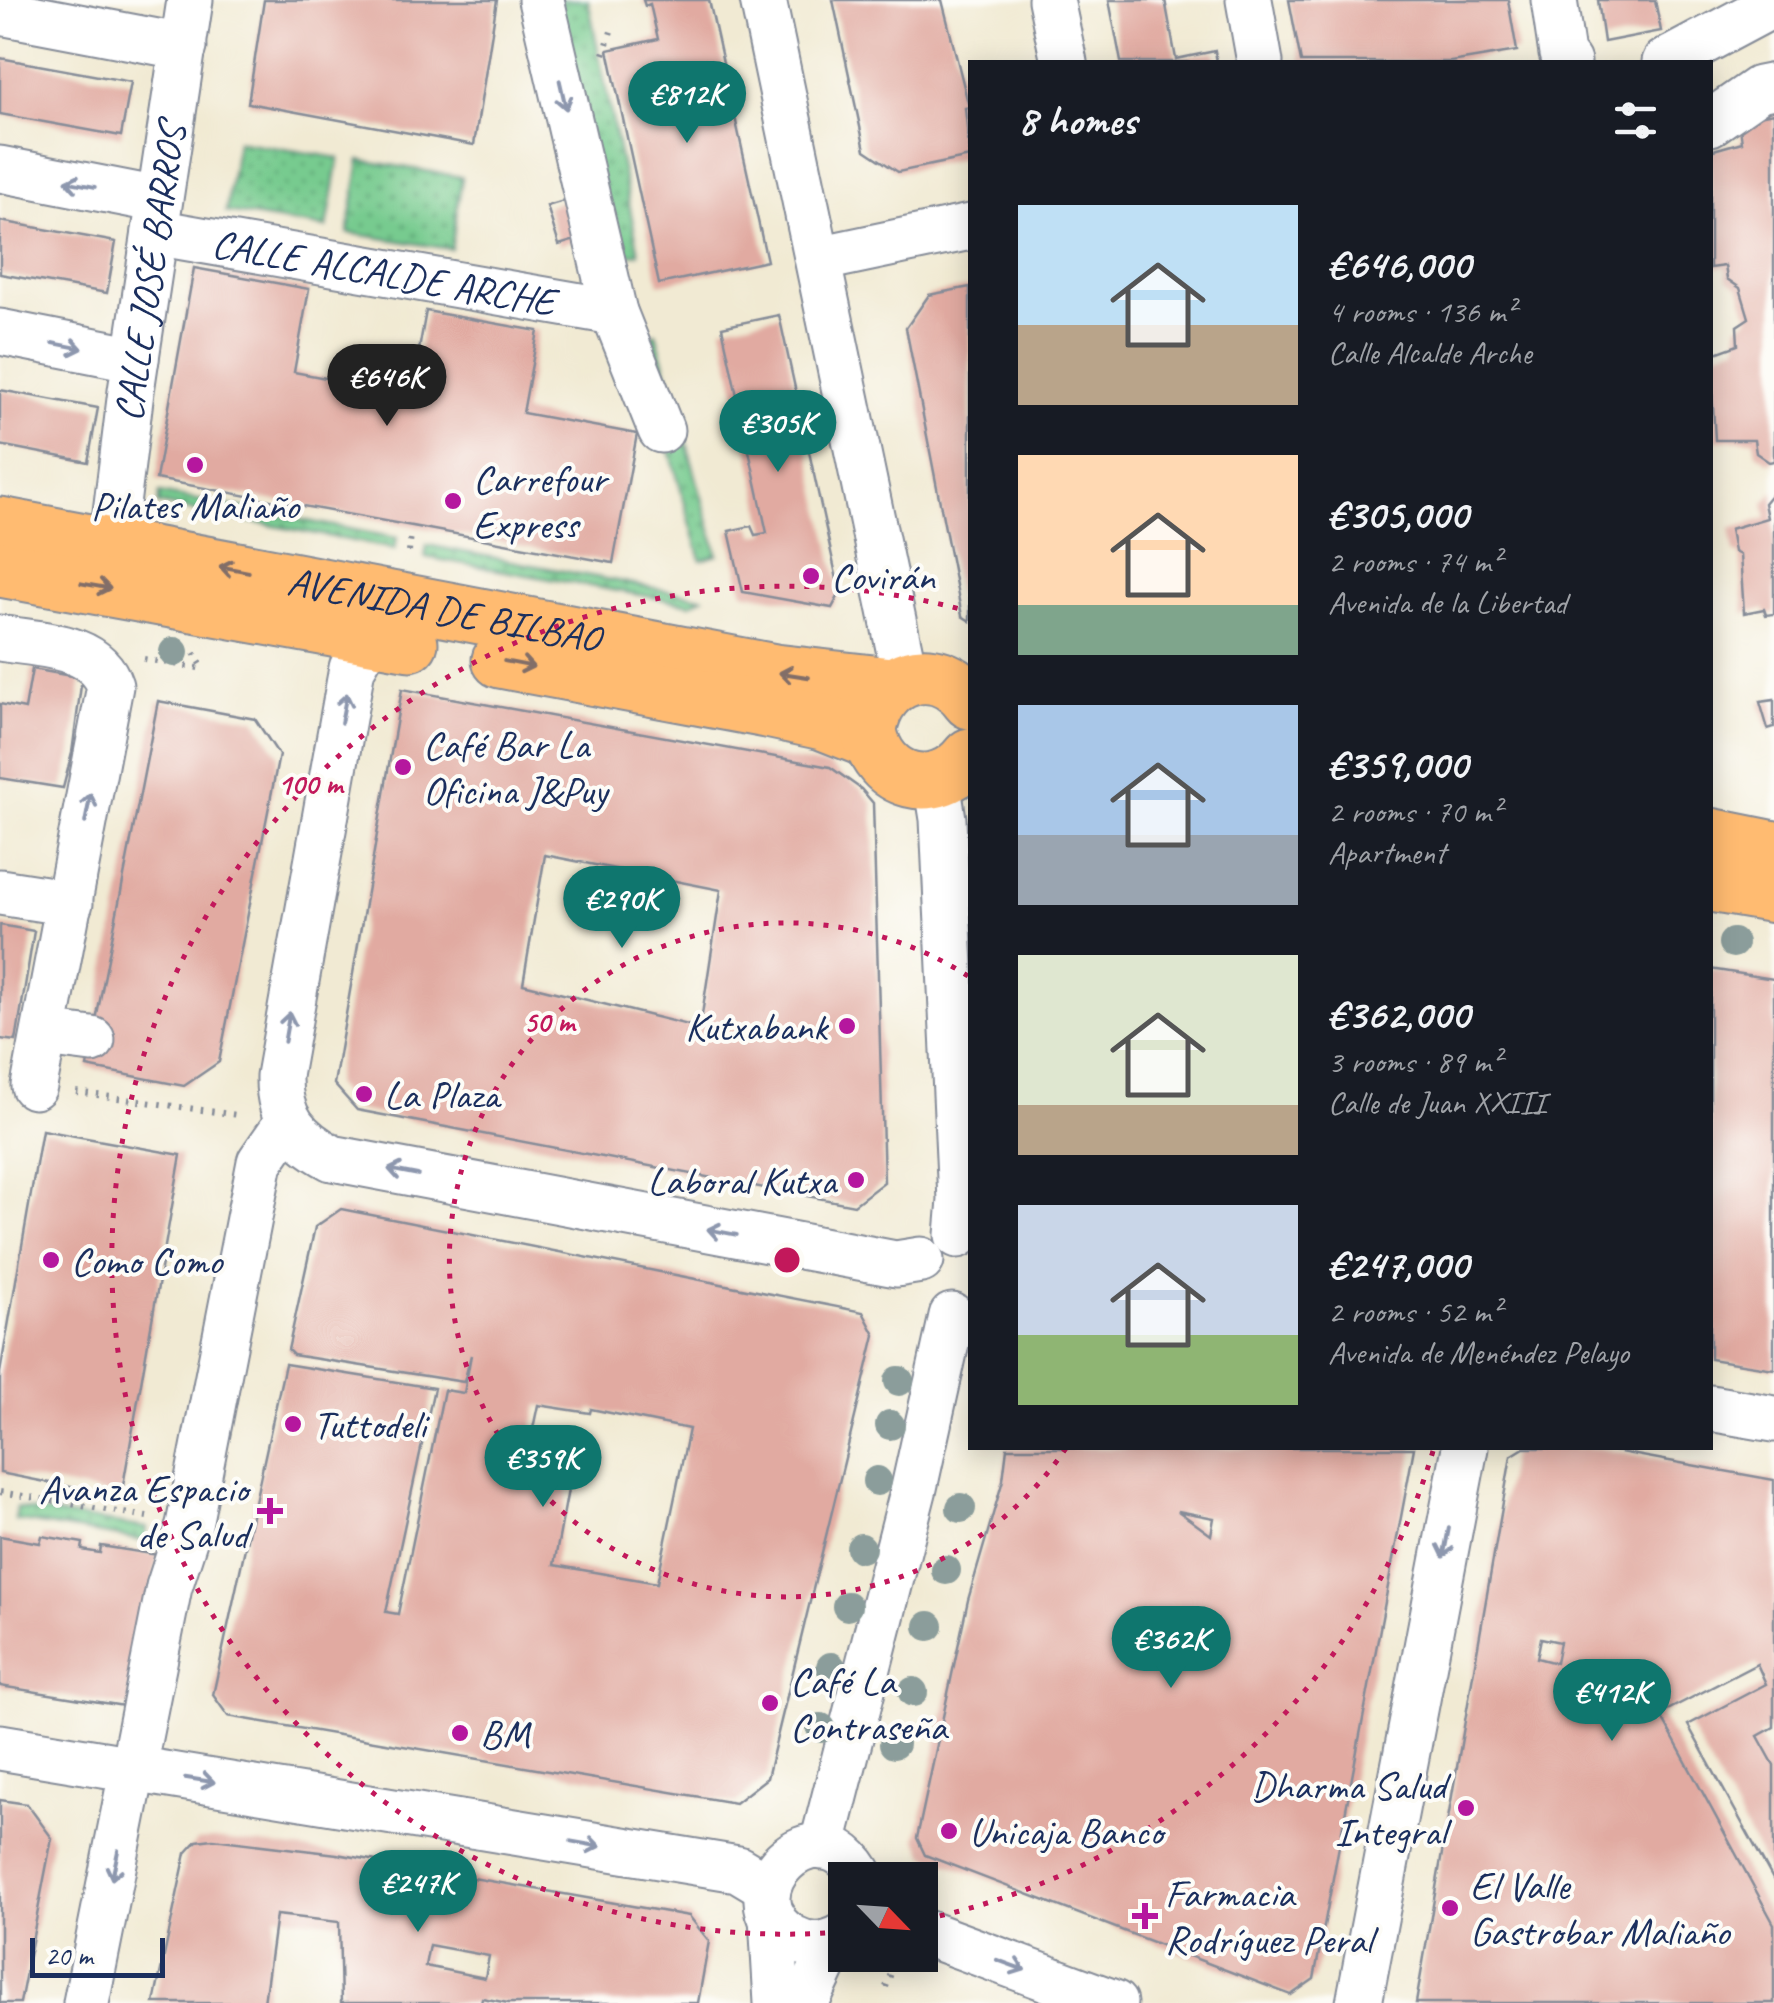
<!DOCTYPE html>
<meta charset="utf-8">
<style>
:root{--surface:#171b24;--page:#20242c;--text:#f1f3f6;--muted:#9ea1a6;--accent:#0f766e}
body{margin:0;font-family:Caveat,sans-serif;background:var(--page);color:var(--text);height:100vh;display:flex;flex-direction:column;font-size:38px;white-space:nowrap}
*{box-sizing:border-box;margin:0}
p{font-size:32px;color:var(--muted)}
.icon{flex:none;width:55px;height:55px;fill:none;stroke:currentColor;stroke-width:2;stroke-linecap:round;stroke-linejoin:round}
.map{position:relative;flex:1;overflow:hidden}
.details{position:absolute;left:968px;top:60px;width:745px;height:1390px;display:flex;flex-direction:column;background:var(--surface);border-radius:0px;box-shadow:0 5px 25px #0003}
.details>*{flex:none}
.needle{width:65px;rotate:115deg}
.buttons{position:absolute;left:828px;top:1862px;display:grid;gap:20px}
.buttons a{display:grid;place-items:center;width:110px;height:110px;border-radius:0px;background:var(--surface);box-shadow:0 5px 25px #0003;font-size:50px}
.scale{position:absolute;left:30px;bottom:25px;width:135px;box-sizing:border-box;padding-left:10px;border:5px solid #1b2f5e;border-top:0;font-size:28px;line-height:35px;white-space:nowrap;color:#1b2f5e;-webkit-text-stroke:8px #fdfcf7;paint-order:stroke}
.price{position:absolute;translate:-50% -85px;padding:0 22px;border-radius:35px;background:var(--accent);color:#fff;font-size:32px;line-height:65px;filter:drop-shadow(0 2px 5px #0008)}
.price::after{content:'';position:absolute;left:50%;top:60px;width:30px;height:22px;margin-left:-15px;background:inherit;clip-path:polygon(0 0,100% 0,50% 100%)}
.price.active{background:#222;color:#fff}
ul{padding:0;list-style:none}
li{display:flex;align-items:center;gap:30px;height:250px;padding:0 50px}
li span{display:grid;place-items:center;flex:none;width:280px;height:200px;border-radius:0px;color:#555}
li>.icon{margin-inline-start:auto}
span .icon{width:120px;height:120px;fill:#fffc;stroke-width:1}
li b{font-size:42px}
h2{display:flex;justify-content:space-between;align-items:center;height:120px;padding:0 50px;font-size:42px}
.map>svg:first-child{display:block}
.grass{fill:url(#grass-dots);stroke:#497d76;stroke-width:2.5}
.building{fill:#e1aaa1;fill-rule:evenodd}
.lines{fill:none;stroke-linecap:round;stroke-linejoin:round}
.minor-casing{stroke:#868c98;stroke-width:49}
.major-casing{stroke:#868c98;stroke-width:59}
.path{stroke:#868c98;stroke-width:6;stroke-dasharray:2.5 8;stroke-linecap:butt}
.minor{stroke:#fff;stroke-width:45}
.major{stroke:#ffbb71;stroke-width:55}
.tree{fill:#8b9d9b}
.oneway{stroke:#8d97ae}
.oneway2{stroke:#826e67}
.ring{fill:none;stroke:#c2185b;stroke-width:5;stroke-dasharray:5 10}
.poi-dot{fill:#b5179e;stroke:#fdfcf7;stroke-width:4}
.labels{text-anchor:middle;stroke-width:8;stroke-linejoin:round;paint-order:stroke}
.street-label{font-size:40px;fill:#1b2f5e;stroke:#fdfcf7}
.poi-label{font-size:40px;fill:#1b2f5e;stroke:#fdfcf7;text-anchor:start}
.centre{fill:#c2185b;stroke:#fdfcf7;stroke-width:5}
.ring-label{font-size:30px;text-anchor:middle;font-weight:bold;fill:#c2185b;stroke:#fdfcf7;stroke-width:8;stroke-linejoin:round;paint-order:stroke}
</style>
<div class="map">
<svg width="1774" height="2003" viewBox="0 0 1774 2003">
<defs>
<pattern id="grass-dots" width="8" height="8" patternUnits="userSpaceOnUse" patternTransform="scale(2.5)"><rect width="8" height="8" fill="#77cb8f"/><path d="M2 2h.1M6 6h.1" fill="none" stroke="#61a578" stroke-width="1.8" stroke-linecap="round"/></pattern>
</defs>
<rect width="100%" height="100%" fill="#fdfcf7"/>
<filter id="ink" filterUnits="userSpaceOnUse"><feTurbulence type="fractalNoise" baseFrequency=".01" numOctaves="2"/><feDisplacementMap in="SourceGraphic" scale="20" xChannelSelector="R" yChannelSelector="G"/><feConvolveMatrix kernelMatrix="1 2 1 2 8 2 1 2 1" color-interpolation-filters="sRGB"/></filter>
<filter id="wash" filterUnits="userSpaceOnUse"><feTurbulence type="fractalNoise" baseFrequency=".0048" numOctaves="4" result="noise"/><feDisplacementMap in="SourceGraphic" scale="40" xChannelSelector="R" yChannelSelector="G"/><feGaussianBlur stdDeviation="2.25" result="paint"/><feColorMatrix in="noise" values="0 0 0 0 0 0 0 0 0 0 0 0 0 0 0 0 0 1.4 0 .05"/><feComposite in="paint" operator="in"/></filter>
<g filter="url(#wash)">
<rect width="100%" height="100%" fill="#f1ead3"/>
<g class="grass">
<polygon points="557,0 588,0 639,253 615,257"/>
<polygon points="237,141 339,158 327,228 226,212"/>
<polygon points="360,160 462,177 451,249 348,233"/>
<polygon points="656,333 718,555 701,560 638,339"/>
<polygon points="160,493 397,538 395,549 158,504"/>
<polygon points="427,545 691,595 703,597 691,604 425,557"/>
<polygon points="17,1508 147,1528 145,1541 15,1520"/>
</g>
<g id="blocks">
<g class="building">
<polygon points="264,0 497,0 474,145 248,103"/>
<polygon points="643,0 709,0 767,261 659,284 608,50 658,39 650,4 645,6"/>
<polygon points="833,0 942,0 969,107 965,108 970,157 898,172 865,150"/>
<polygon points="1109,0 1165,0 1176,59 1215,51 1217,62 1121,62"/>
<polygon points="1289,0 1508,0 1517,51 1451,62 1301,62"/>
<polygon points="1598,0 1655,0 1661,31 1604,42"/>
<polygon points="0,58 131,82 121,136 0,114"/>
<polygon points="1774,113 1774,461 1769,462 1756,453 1754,440 1715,440 1710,355 1738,345 1737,326 1749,318 1740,288 1727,279 1725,266 1710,268 1710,151 1742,142 1740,127 1748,118"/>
<polygon points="577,197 589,236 559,245 547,206"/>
<polygon points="0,221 116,242 107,293 0,274"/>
<polygon points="194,268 309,289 294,372 411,394 426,311 538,331 523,413 637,434 613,563 156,479"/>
<polygon points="970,287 970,621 962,616 906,328 929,295"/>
<polygon points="779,315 840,593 832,608 743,592 729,531 751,526 755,535 767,533 722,327"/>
<polygon points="0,390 98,408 88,462 0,445"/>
<polygon points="1774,491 1774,614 1766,615 1764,609 1744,613 1740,555 1734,552 1730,529 1767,518 1764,503"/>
<polygon points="32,669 82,678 72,753 63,788 0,778 0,704 25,709"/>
<path d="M402 689 830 767 861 789 873 803 884 1182 854 1205 357 1110 334 1084ZM545 855 721 890 700 1028 523 984Z"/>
<polygon points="1774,700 1774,727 1768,729 1760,702"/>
<polygon points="158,701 255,719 279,755 219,1062 184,1086 87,1067"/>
<polygon points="0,925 34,931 16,1041 0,1039"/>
<polygon points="1710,969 1774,979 1774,1369 1710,1359"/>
<polygon points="42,1130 181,1155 121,1497 0,1473 0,1373"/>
<path d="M341 1209 863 1312 875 1335 767 1778 735 1803 228 1716 213 1695 285 1364 434 1388 386 1612 398 1614 444 1390 464 1393 471 1355 464 1382 293 1355 288 1350 315 1227ZM538 1405 590 1413 591 1409 689 1429 657 1583 554 1565 570 1479 524 1471Z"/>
<path d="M1007 1448H1414L1314 1979 1291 1995 925 1855 917 1838 968 1600 1003 1480ZM1178 1511 1214 1518 1211 1535Z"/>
<path d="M1524 1448H1598L1774 1480V1727L1758 1736 1774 1765V1881L1688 1725 1766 1684 1757 1664 1660 1714 1774 1924V2003H1416L1511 1456ZM1541 1638 1560 1642 1556 1663 1537 1658Z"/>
<polygon points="0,1536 40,1543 42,1536 83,1543 82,1550 100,1553 101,1546 158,1555 130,1707 0,1686"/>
<polygon points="0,1800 27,1804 52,1838 20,2003 0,2003"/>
<path d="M213 1839 337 1854 689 1916 709 1941 698 2003H508L482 1998 481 2003H341L339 1922 276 1915 264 2003H154L186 1853 197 1841ZM429 1945 489 1956 485 1978 425 1966Z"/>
</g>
</g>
</g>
<g filter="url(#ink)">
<use href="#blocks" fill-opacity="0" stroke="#868c98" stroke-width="2.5"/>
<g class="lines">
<g class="minor-casing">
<g id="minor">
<polyline points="541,0 614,312 661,430"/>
<polyline points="763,0 905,677"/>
<polyline points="1051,0 1064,62"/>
<polyline points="1249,0 1260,62"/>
<polyline points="1554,0 1562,54 1568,62"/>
<polyline points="0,12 184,47"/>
<polyline points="1665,62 1774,4"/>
<polyline points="1710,123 1759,89 1774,86"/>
<polyline points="0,169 159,200"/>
<path id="s1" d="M155 232 614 312"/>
<polyline points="818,259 970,227"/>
<polyline points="0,332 136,359"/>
<path id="s2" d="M112 545 131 391 190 0"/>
<path d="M379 637 366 644 352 668 279 1076C278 1118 297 1139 332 1158L896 1264 921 1260"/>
<path d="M0 638C38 645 96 643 110 686L34 1086"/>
<polyline points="937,781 943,819 961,1200 958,1235"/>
<polyline points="0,892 70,903"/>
<polyline points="45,1034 92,1040"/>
<polyline points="1710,1408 1774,1419"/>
<polyline points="0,1747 738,1869 768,1887"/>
<polyline points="822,1847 914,1488 952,1316"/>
<polyline points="772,1917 777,2003"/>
<polyline points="920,1931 1114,2003"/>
<path d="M845 1935C829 1945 810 1948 793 1938 720 1899 819 1792 863 1880"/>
<polyline points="86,2003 169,1587 189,1525 260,1162 287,1123"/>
<polyline points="806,2003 835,1941"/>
<polyline points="1359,2003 1465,1448"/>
</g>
</g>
<g class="major-casing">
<g id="major">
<path id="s3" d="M0 525 775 672 891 685"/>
<polyline points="0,569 410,643"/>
<polyline points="500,660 767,710 823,722 871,741"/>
<path d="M970 701C936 655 876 676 869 730 877 784 937 799 970 756"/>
<polyline points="1710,836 1774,849"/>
<polyline points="1710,884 1774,895"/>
</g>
</g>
<g class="path">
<polyline points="604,54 612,28"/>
<polyline points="409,552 411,535"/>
<polyline points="194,653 204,669"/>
<polyline points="144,659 204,669"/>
<polyline points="76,1092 237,1115"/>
<polyline points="0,1492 147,1517"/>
<polyline points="886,1987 894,1965"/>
</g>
<use href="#minor" class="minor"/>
<use href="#major" class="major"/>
</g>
<g class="tree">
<circle cx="174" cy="652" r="15"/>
<circle cx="1733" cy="943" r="15"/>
<circle cx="899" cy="1381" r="15"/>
<circle cx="890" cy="1425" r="15"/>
<circle cx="877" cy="1481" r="15"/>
<circle cx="961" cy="1508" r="15"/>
<circle cx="861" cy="1548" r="15"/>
<circle cx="946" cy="1570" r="15"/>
<circle cx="847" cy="1606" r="15"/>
<circle cx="929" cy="1626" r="15"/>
<circle cx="831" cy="1667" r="15"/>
<circle cx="913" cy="1692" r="15"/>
<circle cx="821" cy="1728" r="15"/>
<circle cx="894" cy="1744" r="15"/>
</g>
<defs><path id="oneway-shaft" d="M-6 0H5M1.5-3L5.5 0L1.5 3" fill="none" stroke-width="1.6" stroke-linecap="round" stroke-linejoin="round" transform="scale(2.5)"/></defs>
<g class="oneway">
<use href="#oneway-shaft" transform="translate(563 95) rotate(77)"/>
<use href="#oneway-shaft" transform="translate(80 184) rotate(-169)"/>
<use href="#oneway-shaft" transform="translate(68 346) rotate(11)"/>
<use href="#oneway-shaft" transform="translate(344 708) rotate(-79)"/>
<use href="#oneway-shaft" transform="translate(88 808) rotate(-79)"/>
<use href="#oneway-shaft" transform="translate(287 1027) rotate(-80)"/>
<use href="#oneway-shaft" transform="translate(403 1172) rotate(-169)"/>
<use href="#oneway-shaft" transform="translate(722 1232) rotate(-169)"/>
<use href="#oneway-shaft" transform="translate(1446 1543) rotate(101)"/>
<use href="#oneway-shaft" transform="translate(200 1780) rotate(9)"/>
<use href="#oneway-shaft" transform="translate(586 1844) rotate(10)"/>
<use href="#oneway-shaft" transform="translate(115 1865) rotate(102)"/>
<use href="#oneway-shaft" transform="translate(1011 1965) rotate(20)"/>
</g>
<g class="oneway2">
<use href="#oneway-shaft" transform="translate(234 569) rotate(-169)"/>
<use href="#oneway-shaft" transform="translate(96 586) rotate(10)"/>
<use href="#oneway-shaft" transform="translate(519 664) rotate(11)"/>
<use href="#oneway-shaft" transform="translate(794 675) rotate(-171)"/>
</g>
</g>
<g class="ring">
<path d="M1066 1448A337 337 0 1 1 968 976"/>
<path d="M1433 1451A674 674 0 0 1 921 1920M840 1932A674 674 0 1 1 967 611"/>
</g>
<g class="poi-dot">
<circle cx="195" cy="465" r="10"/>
<circle cx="453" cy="501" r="10"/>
<circle cx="811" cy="576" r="10"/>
<circle cx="403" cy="767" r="10"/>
<circle cx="847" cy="1026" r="10"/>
<circle cx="364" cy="1094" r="10"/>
<circle cx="856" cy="1180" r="10"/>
<circle cx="51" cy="1260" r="10"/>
<circle cx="293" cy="1424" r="10"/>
<path d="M265 1496h10v10h10v10h-10v10h-10v-10h-10v-10h10z"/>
<circle cx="770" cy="1703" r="10"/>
<circle cx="460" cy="1733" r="10"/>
<circle cx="1466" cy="1808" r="10"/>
<circle cx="949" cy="1831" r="10"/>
<circle cx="1450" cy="1908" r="10"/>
<path d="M1140 1901h10v10h10v10h-10v10h-10v-10h-10v-10h10z"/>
</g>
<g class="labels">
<g class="street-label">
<text dy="14" stroke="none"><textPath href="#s2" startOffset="275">CALLE JOSÉ BARROS</textPath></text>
<text dy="14" stroke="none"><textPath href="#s1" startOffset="232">CALLE ALCALDE ARCHE</textPath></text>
<text dy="14" stroke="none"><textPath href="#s3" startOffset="452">AVENIDA DE BILBAO</textPath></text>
</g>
<g class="poi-label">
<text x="473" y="492">Carrefour<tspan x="473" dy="46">Express</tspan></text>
<text x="195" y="519" text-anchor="middle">Pilates Maliaño</text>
<text x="831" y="590">Covirán</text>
<text x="423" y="758">Café Bar La<tspan x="423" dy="46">Oficina J&amp;Puy</tspan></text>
<text x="827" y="1040" text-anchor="end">Kutxabank</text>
<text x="384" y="1108">La Plaza</text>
<text x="836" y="1194" text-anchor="end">Laboral Kutxa</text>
<text x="71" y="1274">Como Como</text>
<text x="313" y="1438">Tuttodeli</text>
<text x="248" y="1502" text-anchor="end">Avanza Espacio<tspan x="248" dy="46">de Salud</tspan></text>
<text x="790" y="1694">Café La<tspan x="790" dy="46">Contraseña</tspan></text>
<text x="480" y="1747">BM</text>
<text x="1446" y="1799" text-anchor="end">Dharma Salud<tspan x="1446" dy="46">Integral</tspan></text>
<text x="969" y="1845">Unicaja Banco</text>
<text x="1470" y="1899">El Valle<tspan x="1470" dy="46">Gastrobar Maliaño</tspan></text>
<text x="1165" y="1907">Farmacia<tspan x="1165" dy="46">Rodríguez Peral</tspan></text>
</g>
</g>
<circle cx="787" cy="1260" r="15" class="centre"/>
<g class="ring-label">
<text x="310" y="794">100 m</text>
<text x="549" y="1032">50 m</text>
</g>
</svg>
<div class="buttons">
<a><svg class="needle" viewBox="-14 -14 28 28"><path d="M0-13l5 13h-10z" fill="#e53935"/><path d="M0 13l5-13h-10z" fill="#9ea1a6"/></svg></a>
</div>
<div class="scale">20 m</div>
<b class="price" style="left:687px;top:146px">€812K</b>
<b class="price active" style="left:387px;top:429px">€646K</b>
<b class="price" style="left:778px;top:475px">€305K</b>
<b class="price" style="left:622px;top:951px">€290K</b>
<b class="price" style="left:543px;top:1510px">€359K</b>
<b class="price" style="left:1171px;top:1691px">€362K</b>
<b class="price" style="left:1612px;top:1744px">€412K</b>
<b class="price" style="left:418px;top:1935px">€247K</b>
<section class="details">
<h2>8 homes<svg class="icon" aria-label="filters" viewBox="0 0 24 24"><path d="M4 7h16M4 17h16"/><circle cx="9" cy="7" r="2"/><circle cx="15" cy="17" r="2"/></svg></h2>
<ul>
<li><span style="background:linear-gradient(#bfe0f5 60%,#b9a48a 0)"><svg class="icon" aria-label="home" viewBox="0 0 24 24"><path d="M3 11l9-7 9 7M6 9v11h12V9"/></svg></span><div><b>€646,000</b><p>4 rooms · 136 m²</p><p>Calle Alcalde Arche</p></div></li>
<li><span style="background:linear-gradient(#ffd9b3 75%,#7fa58c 0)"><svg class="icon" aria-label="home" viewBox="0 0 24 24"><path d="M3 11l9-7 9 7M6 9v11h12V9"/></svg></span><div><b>€305,000</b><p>2 rooms · 74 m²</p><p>Avenida de la Libertad</p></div></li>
<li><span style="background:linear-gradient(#a9c7e8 65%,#9aa5b1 0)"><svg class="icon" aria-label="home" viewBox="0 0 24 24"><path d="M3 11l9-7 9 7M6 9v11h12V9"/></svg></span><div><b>€359,000</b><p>2 rooms · 70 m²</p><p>Apartment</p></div></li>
<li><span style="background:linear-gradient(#dfe7d0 75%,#b9a48a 0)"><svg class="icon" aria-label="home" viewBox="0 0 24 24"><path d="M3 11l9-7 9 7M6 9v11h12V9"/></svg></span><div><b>€362,000</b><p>3 rooms · 89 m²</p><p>Calle de Juan XXIII</p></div></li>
<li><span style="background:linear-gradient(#c9d6e8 65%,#8fb573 0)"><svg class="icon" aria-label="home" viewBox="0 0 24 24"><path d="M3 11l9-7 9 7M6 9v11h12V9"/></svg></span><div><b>€247,000</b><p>2 rooms · 52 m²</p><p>Avenida de Menéndez Pelayo</p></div></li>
</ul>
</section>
</div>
